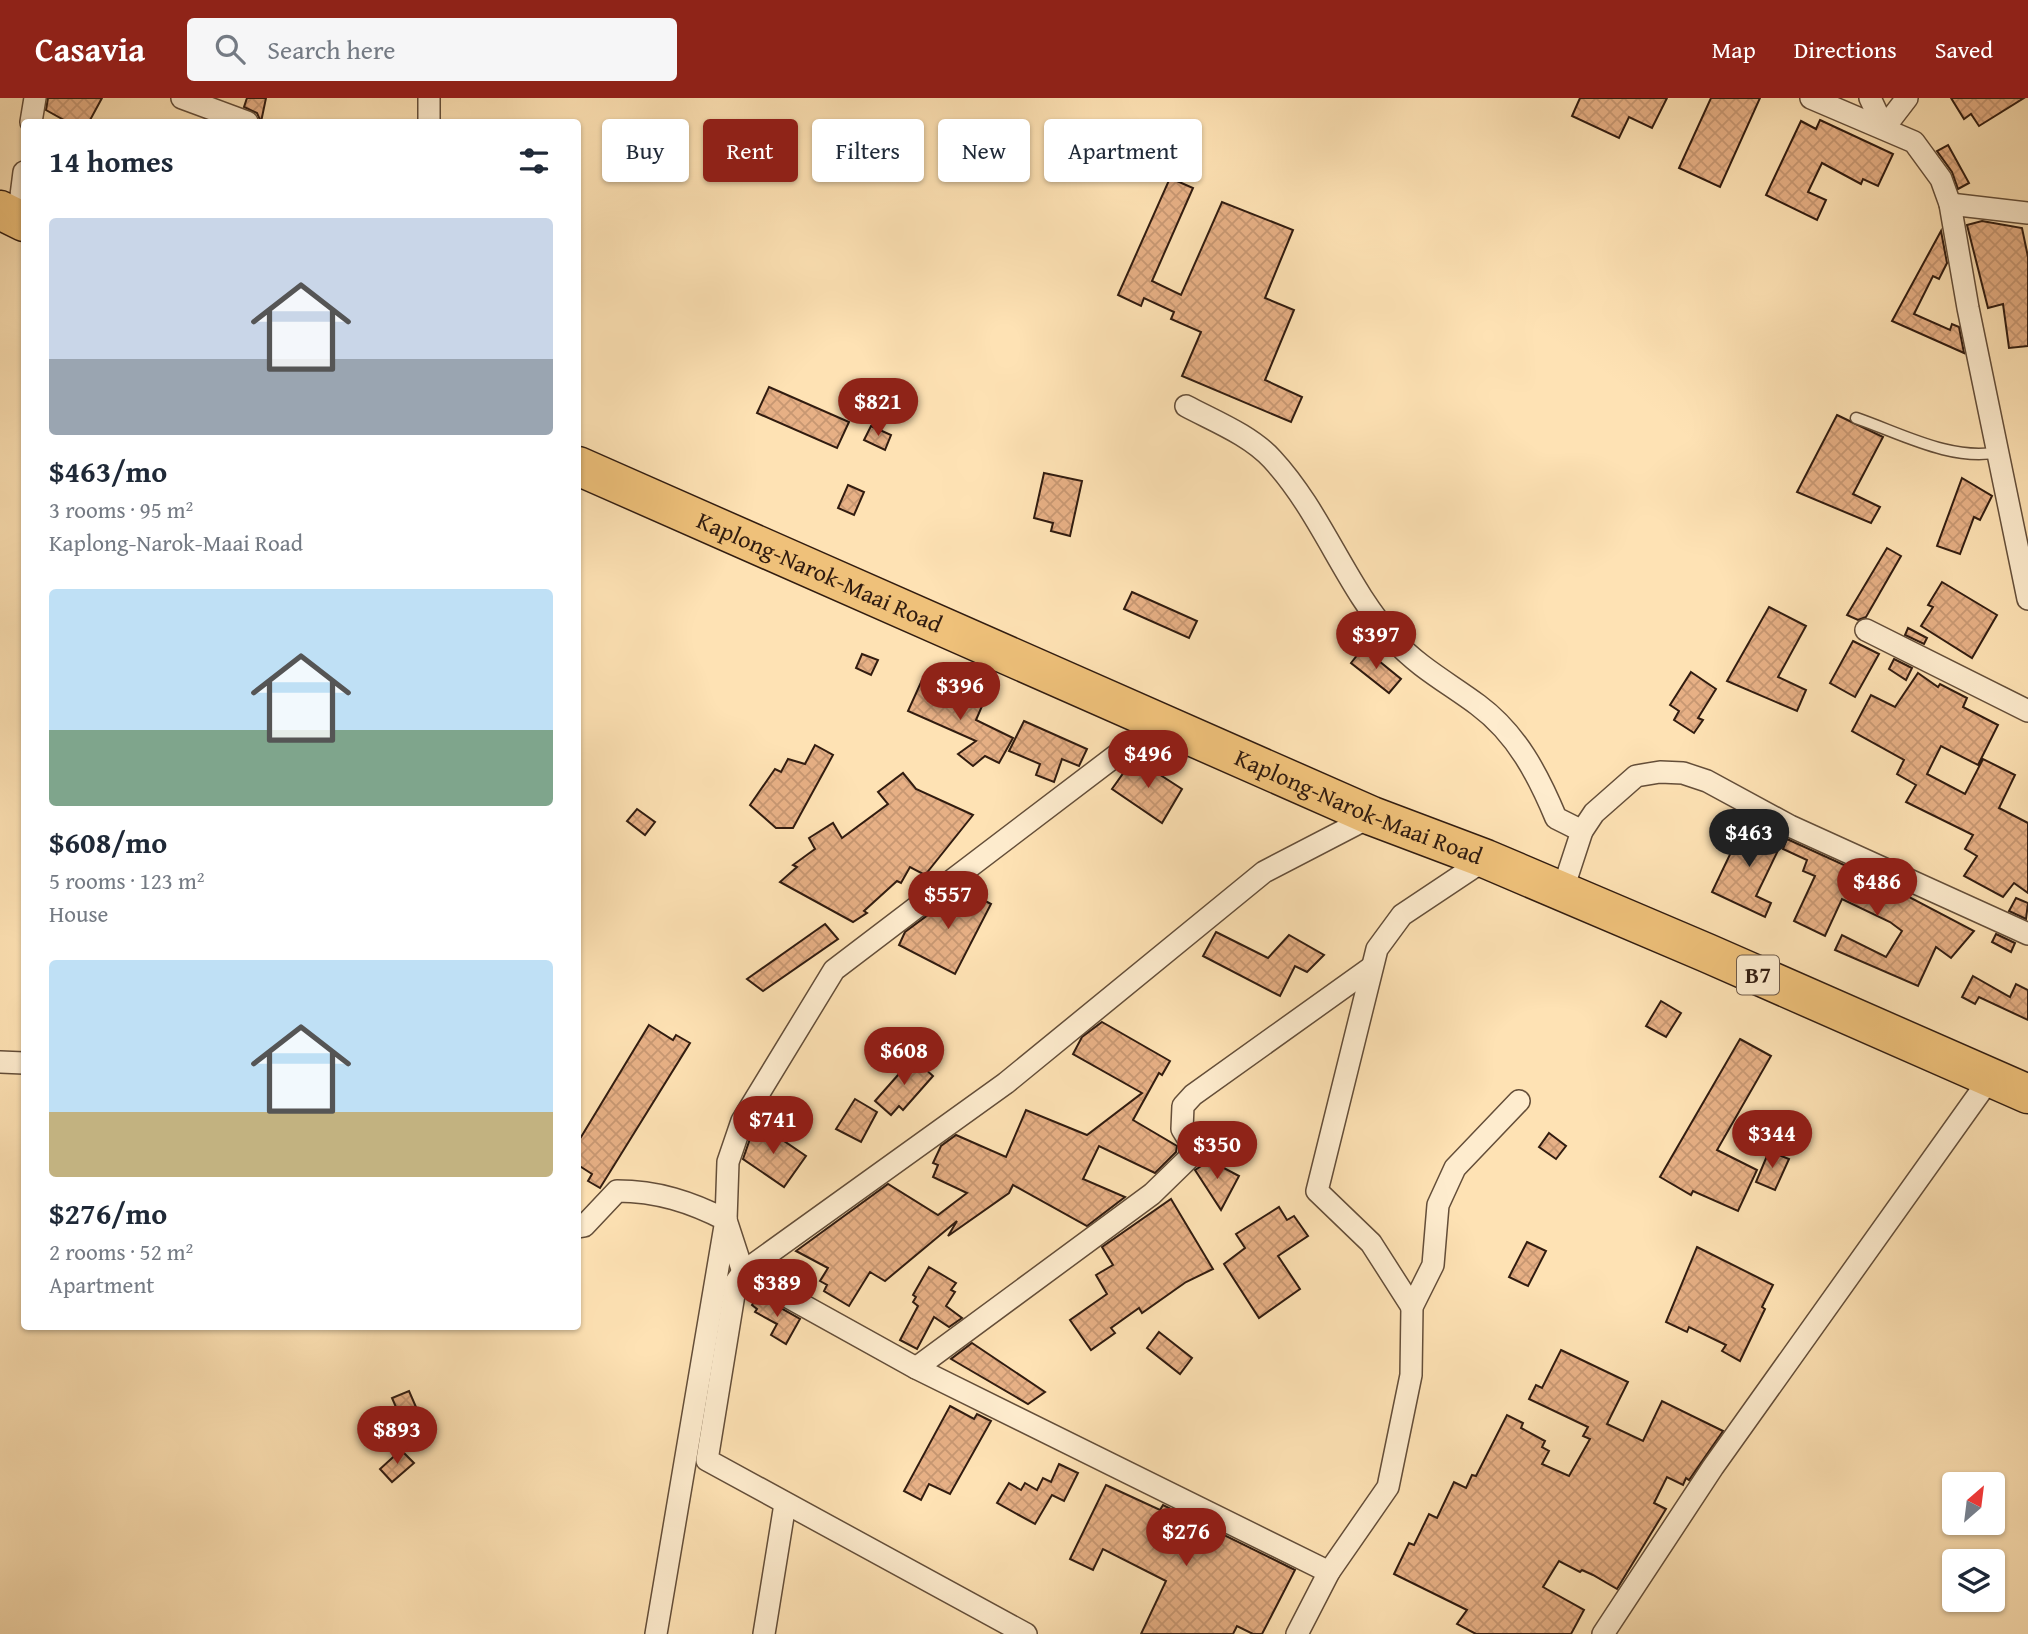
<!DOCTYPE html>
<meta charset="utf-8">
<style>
:root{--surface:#fff;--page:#f6f6f7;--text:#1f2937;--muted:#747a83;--accent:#8f2418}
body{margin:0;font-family:"Gentium Book Plus",serif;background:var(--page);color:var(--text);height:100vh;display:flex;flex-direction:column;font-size:26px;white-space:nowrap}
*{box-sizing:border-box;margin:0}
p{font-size:23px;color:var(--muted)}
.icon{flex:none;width:38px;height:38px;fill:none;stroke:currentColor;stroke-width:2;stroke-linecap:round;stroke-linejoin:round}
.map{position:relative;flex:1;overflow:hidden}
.details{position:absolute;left:21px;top:21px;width:560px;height:1211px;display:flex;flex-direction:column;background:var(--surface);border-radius:7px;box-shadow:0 2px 5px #0004}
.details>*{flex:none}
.top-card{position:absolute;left:602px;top:21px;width:665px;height:63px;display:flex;gap:14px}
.needle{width:46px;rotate:28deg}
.tools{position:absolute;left:1942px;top:1374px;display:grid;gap:14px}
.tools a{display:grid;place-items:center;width:63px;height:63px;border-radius:7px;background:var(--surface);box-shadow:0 2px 5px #0004;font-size:35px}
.price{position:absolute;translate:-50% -60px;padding:0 16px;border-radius:24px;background:var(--accent);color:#fff;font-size:23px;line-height:46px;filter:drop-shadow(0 2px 4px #0008)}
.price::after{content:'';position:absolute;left:50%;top:42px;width:21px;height:16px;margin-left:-10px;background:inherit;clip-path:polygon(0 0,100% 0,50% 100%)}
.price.on{background:#222;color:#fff}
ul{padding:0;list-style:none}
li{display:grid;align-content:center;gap:14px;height:371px;padding:0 28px}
li span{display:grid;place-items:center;height:217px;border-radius:7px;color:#555}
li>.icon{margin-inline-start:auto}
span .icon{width:126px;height:126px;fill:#fffc;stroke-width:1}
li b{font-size:30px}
h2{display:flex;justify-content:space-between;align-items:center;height:84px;padding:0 28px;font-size:30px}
.pill{padding:0 24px;border-radius:7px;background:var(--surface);box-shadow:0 2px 5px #0004;font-size:24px;line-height:63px}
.pill.on{background:var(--accent);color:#fff}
header{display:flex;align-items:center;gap:42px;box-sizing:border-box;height:98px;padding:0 35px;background:var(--accent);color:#fff}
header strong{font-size:33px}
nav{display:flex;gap:38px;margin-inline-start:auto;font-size:24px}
.search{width:490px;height:63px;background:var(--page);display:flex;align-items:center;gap:18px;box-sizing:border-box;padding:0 24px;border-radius:7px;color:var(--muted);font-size:26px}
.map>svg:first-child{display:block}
.building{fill:url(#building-cross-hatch);stroke:#311c10;stroke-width:2}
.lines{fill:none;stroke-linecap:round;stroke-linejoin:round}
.lane-casing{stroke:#644e39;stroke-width:13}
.street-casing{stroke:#644e39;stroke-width:24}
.highway-casing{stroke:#311c10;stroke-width:41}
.lane{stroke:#feecce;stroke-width:10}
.street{stroke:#feecce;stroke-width:21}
.highway{stroke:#efc17a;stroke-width:38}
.labels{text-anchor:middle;stroke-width:5;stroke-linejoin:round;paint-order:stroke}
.shield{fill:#feecce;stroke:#6e5a49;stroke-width:2}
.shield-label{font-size:23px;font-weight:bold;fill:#311c10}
.street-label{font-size:24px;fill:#311c10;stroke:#feecce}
</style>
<header>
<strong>Casavia</strong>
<div class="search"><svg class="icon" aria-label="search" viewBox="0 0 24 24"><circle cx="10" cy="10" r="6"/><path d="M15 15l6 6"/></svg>Search here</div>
<nav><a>Map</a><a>Directions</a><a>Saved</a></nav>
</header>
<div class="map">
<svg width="2028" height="1536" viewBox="0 0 2028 1536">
<defs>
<pattern id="building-cross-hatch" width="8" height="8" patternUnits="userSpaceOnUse" patternTransform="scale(1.75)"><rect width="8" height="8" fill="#e7b085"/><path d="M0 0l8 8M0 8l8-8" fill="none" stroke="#c79772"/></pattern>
</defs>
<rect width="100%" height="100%" fill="#fee2b4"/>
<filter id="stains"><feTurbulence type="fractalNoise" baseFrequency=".00286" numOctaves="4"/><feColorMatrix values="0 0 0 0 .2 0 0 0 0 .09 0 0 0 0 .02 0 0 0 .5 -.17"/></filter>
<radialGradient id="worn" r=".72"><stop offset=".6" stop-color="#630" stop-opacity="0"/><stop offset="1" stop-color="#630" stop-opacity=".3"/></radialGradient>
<g class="building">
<polygon points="48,0 102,0 89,24 64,22 46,12"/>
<polygon points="247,0 266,0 261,24 257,15 244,9"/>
<polygon points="1580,0 1667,0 1652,30 1629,19 1619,40 1572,18"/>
<polygon points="1711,0 1760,0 1720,89 1679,70"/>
<polygon points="1951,0 2024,0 1979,28 1971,16 1964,21"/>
<polygon points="1820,22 1893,56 1878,88 1863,81 1861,86 1822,65 1808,94 1826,102 1817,122 1766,97 1801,23 1816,31"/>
<polygon points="1948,47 1969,85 1958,91 1952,74 1937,53"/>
<polygon points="1170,80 1193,90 1152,183 1181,197 1222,104 1293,132 1265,200 1294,212 1265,282 1302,299 1291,324 1182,278 1201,234 1171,221 1174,214 1144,200 1141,208 1118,197"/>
<polygon points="1982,123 2022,130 2028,159 2028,248 2009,250 2003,206 1988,210 1967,127"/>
<polygon points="1941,133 1947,165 1939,181 1933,178 1914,216 1950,232 1952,226 1959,229 1964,255 1892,223"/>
<polygon points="769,289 849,324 837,350 757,315"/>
<polygon points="1837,317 1883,339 1853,396 1880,409 1871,425 1797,394"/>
<polygon points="871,328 891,337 885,352 864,342"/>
<polygon points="1044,375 1082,383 1070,438 1051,433 1053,425 1034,420"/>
<polygon points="1962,380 1992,398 1980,422 1974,419 1960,456 1937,448"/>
<polygon points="848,387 864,394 854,417 838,410"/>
<polygon points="1887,450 1901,458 1866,519 1858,522 1847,517"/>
<polygon points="1942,484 1997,517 1972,560 1921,528 1933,509 1928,507"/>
<polygon points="1132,494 1197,523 1189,540 1124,511"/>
<polygon points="1769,509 1806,528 1778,579 1806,592 1797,613 1727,583"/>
<polygon points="1908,530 1927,540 1924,546 1905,537"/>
<polygon points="1853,543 1879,556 1855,599 1830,585"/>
<polygon points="1363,550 1401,581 1389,595 1351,565"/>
<polygon points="862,556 878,562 871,577 856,570"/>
<polygon points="1894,561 1912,570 1906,582 1889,571"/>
<polygon points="1691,574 1716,591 1698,620 1703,622 1694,635 1674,622 1679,613 1670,607"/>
<polygon points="1918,575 1938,589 1940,586 1967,600 1963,609 1998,627 1978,667 1941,648 1927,676 1965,696 1983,661 2015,677 1999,710 2028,725 2028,795 2014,785 2003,799 1964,778 1977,758 1965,751 1973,737 1906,704 1916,687 1897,676 1904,662 1852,633 1871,597 1895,609"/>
<polygon points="922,582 982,608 976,622 1013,640 999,665 985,658 973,668 958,656 976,643 908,613"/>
<polygon points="1024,623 1087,651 1079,668 1062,661 1054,684 1036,677 1040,666 1009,653"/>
<polygon points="815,647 833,657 793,730 776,730 750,707 775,671 781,674 788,661 805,666"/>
<polygon points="1134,660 1182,691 1162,725 1112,691"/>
<polygon points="903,675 916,691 973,717 925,777 910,769 901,785 897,783 864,813 867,815 853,824 780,784 797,769 793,767 815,751 809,740 833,725 842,740 888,706 878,694"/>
<polygon points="637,711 655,724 645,737 627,723"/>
<polygon points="1745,725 1767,736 1769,731 1784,740 1756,798 1771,805 1765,819 1712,794"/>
<polygon points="1787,741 1855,772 1852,779 1893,798 1896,792 1974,833 1951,860 1936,849 1918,888 1835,852 1842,837 1886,859 1902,833 1890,824 1842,801 1825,838 1794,823 1815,778 1803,773 1807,762 1783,751"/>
<polygon points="963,791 991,806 955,876 899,847 905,834"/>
<polygon points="2016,800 2028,805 2026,821 2009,813"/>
<polygon points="825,826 838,841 763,893 747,881"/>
<polygon points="1216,834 1268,860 1289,837 1324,857 1307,874 1295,868 1280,898 1203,858"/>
<polygon points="1996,836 2015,845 2011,854 1992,844"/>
<polygon points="1973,878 2010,899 2016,886 2028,892 2028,922 1979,899 1975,906 1962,899"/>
<polygon points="1661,903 1681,915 1666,939 1646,928"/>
<polygon points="1102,924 1170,963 1162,977 1159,975 1133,1022 1177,1048 1176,1054 1155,1075 1099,1048 1083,1081 1125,1099 1087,1128 1013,1087 1009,1095 948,1138 957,1123 885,1183 870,1174 849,1208 824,1193 827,1187 820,1183 828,1170 796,1153 888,1086 938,1117 967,1095 933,1079 938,1067 933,1065 941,1048 956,1037 1006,1059 1026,1012 1087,1037 1142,995 1073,956 1082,939"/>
<polygon points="649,927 673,942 676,937 690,945 600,1090 588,1083 592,1076 578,1067 578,1044"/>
<polygon points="1740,941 1771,958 1717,1052 1757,1072 1738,1113 1693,1093 1691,1097 1660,1079"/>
<polygon points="913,960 933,978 903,1012 899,1008 891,1017 875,1003"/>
<polygon points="855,1001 877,1014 861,1044 836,1031"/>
<polygon points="759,1026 806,1058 784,1089 743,1061 751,1038"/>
<polygon points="1549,1035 1566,1048 1556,1061 1539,1049"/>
<polygon points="1769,1053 1789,1061 1775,1092 1756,1084"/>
<polygon points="1214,1060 1220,1068 1239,1078 1221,1112 1195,1072"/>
<polygon points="1171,1101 1213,1171 1186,1184 1142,1215 1139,1210 1111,1230 1115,1235 1091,1252 1070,1222 1107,1196 1096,1177 1113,1167 1102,1149"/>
<polygon points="1279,1109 1287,1122 1294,1118 1308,1138 1278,1158 1300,1191 1259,1220 1224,1166 1245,1150 1236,1136"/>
<polygon points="1527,1144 1546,1153 1528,1188 1509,1179"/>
<polygon points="1697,1149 1773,1187 1762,1209 1765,1211 1740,1263 1722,1253 1726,1247 1689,1229 1687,1234 1666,1224"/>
<polygon points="929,1169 956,1185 951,1192 955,1194 946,1208 962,1220 949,1229 934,1219 917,1251 900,1242 918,1208 913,1204 916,1199 913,1197"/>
<polygon points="758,1197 800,1221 786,1246 771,1237 777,1226 755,1214 757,1211 752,1207"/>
<polygon points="1159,1234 1192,1260 1180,1276 1147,1250"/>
<polygon points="972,1245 1045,1294 1028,1306 951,1261"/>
<polygon points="1561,1252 1628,1284 1607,1326 1643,1343 1662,1303 1723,1333 1689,1382 1686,1380 1683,1387 1667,1379 1654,1405 1666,1411 1617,1491 1593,1477 1582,1472 1580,1474 1559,1463 1543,1489 1584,1512 1571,1536 1476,1536 1457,1526 1467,1512 1394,1476 1409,1445 1414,1447 1429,1416 1437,1420 1454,1384 1466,1390 1472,1377 1476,1378 1507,1317 1523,1325 1521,1330 1545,1343 1542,1349 1549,1353 1542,1366 1569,1378 1590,1341 1583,1338 1588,1329 1529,1301 1536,1287 1542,1290"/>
<polygon points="409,1293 419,1316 402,1323 392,1300"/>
<polygon points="950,1308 974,1321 977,1316 991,1323 950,1396 929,1386 921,1402 904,1393"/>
<polygon points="401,1352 414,1365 392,1384 380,1371"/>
<polygon points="1059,1366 1078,1375 1064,1403 1052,1397 1035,1426 997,1405 1009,1385 1021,1392 1025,1385 1037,1392 1043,1380 1051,1384"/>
<polygon points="1106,1387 1160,1412 1163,1407 1295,1472 1262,1536 1253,1536 1237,1528 1233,1536 1141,1536 1166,1483 1103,1451 1093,1472 1070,1461"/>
</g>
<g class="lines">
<g class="lane-casing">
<path id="lane" d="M1856 320C1900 335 1952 364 1999 354"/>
</g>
<g class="street-casing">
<g id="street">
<polyline points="182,0 247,24"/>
<polyline points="1811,0 1914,44 1941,81 1950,106 1968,210 2028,501"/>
<polyline points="1870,0 1884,30 1907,0"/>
<polyline points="31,24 35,0"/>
<polyline points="429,24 429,0"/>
<polyline points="1950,106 2028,115"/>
<polyline points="18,121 24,74"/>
<path d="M1186 308C1214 323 1250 337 1272 361 1322 415 1345 488 1394 542 1418 569 1450 586 1478 607 1517 636 1538 677 1556 720L1582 733"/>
<polyline points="1866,532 2028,613"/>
<polyline points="1160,624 834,872 742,1023 728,1064 726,1122 743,1174 916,1270 1329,1474"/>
<polyline points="1562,794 1582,733 1594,715 1636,678 1660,674 1683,675 1707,683 1790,728 2028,836"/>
<polyline points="0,964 24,965"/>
<path d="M578 1129 584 1128 617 1093C657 1093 691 1104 726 1122L656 1536"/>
<polyline points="1412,1209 1371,1145 1317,1093 1377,851 1402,817 1486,761"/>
<polyline points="916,1270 1152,1096 1190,1059 1190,1044 1182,1031 1183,1008 1193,997 1372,869"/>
<polyline points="764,1536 785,1406"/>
<polyline points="1026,1536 707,1362 736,1184 743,1174 1006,985 1264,774 1372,718"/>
<polyline points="1297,1536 1329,1474 1388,1389 1411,1277 1412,1209 1433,1167 1438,1107 1455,1070 1519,1003"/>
<polyline points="1603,1536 1713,1369 1991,979"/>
</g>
</g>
<g class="highway-casing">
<g id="highway">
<polyline points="0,112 24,124"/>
<path id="s1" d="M578 368 1372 718 1486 761 1707 855 2028 996"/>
</g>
</g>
<use href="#lane" class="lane"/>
<use href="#street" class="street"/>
<use href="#highway" class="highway"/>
</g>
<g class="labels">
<rect class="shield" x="1737" y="857.5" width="42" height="39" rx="5"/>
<g class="shield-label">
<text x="1758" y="885">B7</text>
</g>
<g class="street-label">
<text dy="8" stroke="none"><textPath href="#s1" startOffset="264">Kaplong-Narok-Maai Road</textPath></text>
<text dy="8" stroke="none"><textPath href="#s1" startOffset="852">Kaplong-Narok-Maai Road</textPath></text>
</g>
</g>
<rect width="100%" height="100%" filter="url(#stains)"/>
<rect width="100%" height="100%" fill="url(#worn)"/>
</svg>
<div class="tools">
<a><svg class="needle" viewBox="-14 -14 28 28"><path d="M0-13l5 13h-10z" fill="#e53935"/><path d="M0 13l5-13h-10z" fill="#747a83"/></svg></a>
<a><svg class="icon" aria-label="layers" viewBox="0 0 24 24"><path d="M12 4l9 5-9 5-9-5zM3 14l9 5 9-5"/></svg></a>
</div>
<b class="price" style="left:878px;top:340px">$821</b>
<b class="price" style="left:1376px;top:573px">$397</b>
<b class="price" style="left:960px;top:624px">$396</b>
<b class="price" style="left:1148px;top:692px">$496</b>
<b class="price on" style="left:1749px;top:771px">$463</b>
<b class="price" style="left:1877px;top:820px">$486</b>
<b class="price" style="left:948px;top:833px">$557</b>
<b class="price" style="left:904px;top:989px">$608</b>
<b class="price" style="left:773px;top:1058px">$741</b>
<b class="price" style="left:1772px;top:1072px">$344</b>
<b class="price" style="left:1217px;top:1083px">$350</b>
<b class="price" style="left:777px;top:1221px">$389</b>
<b class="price" style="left:397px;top:1368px">$893</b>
<b class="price" style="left:1186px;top:1470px">$276</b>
<div class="top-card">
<a class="pill">Buy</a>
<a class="pill on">Rent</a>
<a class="pill">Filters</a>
<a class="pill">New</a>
<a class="pill">Apartment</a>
</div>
<section class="details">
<h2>14 homes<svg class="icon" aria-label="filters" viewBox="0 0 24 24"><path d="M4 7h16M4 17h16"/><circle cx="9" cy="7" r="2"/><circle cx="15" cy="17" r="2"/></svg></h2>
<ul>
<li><span style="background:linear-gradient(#c9d6e8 65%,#9aa5b1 0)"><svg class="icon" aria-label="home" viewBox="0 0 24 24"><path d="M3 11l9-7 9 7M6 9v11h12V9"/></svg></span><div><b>$463/mo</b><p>3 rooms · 95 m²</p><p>Kaplong-Narok-Maai Road</p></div></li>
<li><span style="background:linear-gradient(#bfe0f5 65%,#7fa58c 0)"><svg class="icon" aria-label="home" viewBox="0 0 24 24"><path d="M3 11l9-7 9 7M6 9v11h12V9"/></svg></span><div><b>$608/mo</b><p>5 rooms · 123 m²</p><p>House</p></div></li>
<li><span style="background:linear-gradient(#bfe0f5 70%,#c2b280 0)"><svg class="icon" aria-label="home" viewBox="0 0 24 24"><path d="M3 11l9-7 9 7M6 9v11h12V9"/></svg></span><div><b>$276/mo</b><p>2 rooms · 52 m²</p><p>Apartment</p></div></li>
</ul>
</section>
</div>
